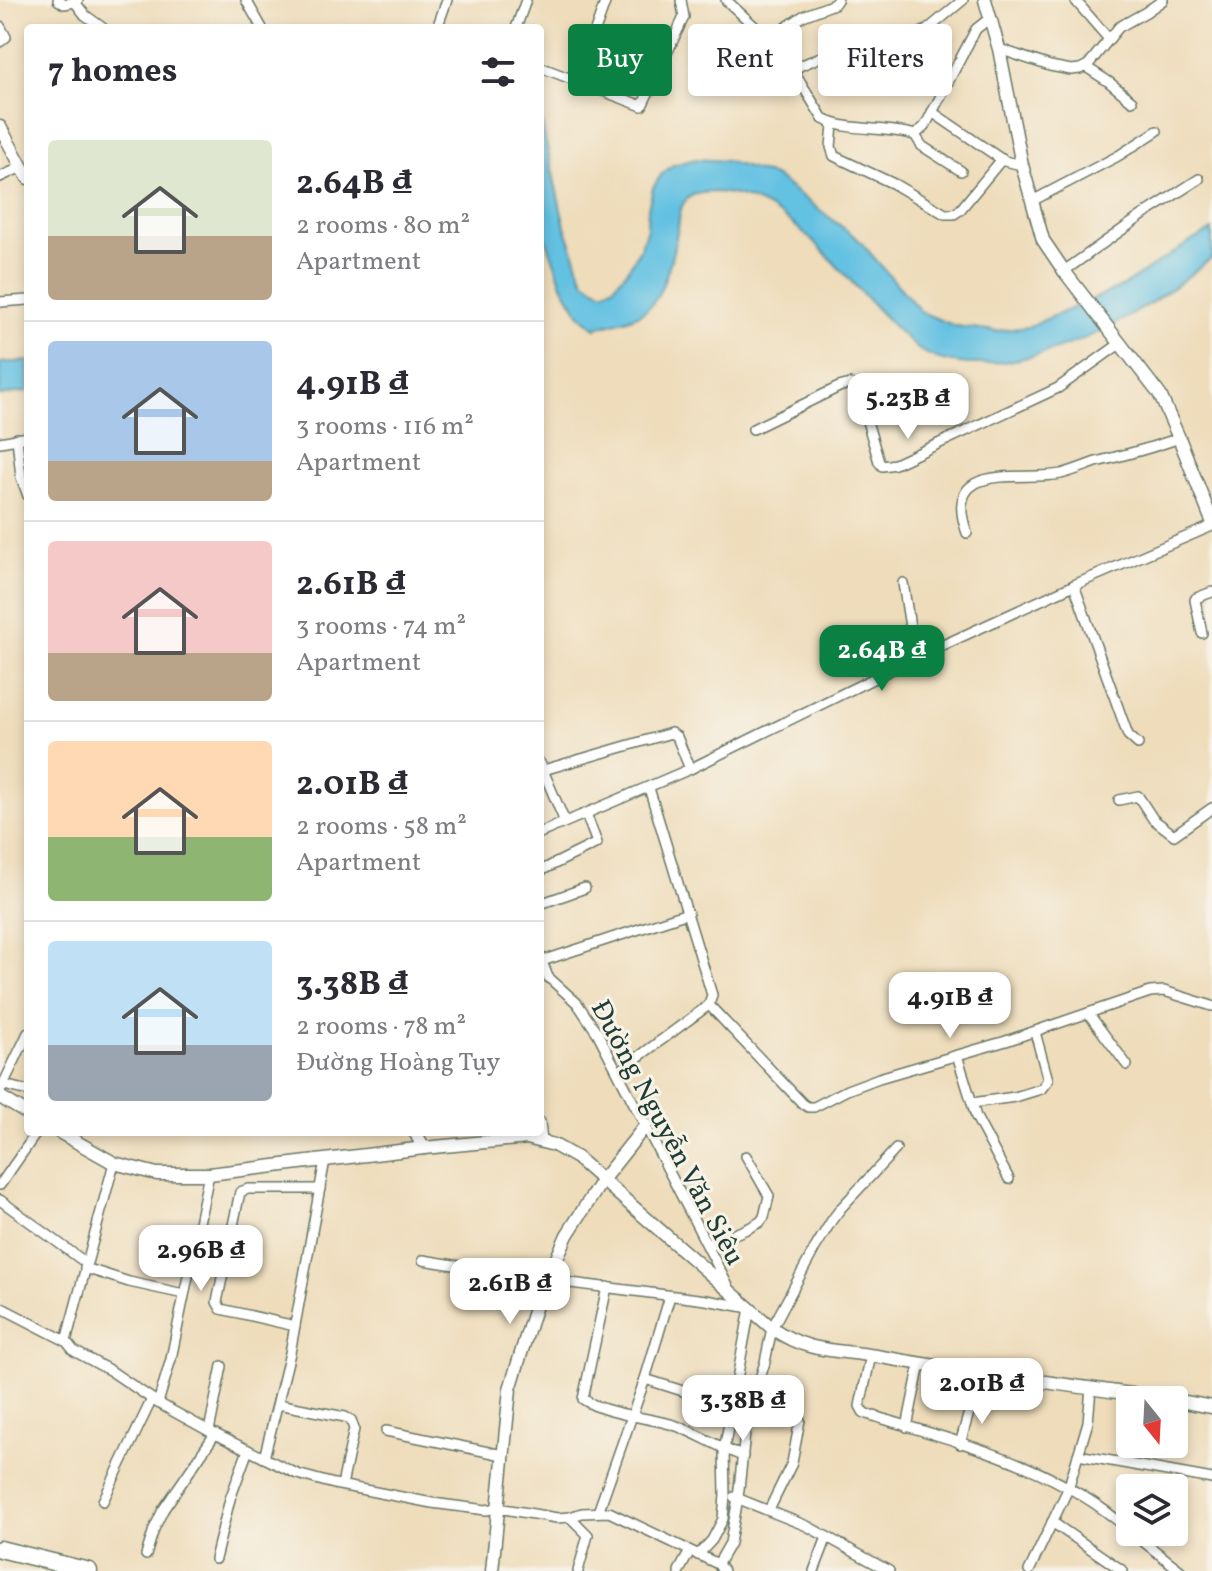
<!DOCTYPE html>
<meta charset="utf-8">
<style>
:root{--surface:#fff;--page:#f2f2f3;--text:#2b2b33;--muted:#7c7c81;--line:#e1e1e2;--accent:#0b8043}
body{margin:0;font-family:Vollkorn,serif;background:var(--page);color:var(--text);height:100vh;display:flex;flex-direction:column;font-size:30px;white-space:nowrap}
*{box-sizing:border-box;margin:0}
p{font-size:26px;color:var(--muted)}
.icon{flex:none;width:44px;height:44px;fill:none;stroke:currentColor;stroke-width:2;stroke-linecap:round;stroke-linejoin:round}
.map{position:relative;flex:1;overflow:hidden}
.sheet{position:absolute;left:24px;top:24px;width:520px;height:1112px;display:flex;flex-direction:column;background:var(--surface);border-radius:8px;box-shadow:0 4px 12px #0003}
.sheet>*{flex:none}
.hud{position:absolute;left:568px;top:24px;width:524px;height:72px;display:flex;gap:16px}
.needle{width:52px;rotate:162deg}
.fabs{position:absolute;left:1116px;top:1386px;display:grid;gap:16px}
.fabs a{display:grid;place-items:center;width:72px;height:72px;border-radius:8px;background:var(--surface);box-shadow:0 4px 12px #0003;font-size:40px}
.price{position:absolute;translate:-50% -68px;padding:0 18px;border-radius:16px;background:#fff;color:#222;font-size:26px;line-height:52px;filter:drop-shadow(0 2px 4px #0008)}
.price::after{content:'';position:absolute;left:50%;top:48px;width:24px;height:18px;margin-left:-12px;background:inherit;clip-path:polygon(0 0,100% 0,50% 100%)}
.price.selected{background:var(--accent);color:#fff}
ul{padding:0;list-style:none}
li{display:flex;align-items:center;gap:24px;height:200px;padding:0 24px}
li+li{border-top:2px solid var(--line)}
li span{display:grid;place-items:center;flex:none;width:224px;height:160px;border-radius:8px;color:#555}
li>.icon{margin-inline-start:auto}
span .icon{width:96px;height:96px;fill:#fffc;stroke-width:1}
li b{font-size:34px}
h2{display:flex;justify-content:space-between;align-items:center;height:96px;padding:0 24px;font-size:34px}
.tag{padding:0 28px;border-radius:8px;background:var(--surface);box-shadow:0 4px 12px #0003;font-size:28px;line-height:72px}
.tag.selected{background:var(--accent);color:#fff}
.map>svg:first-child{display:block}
.water{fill:#64c1e2;stroke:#427f8b;stroke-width:2}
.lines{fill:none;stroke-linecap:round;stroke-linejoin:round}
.street-casing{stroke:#677563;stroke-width:12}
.secondary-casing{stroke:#677563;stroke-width:15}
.highway-casing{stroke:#677563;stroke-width:19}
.street{stroke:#fff;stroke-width:9}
.secondary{stroke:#fff;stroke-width:12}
.highway{stroke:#fff;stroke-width:16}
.labels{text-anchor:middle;stroke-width:6;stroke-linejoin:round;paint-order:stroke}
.street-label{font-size:28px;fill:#1f3d34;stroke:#f7f3e8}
</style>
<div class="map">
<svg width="1212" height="1571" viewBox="0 0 1212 1571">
<rect width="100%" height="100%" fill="#f7f3e8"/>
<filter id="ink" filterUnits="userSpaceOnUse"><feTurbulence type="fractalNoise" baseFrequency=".0125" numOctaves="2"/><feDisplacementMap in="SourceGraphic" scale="16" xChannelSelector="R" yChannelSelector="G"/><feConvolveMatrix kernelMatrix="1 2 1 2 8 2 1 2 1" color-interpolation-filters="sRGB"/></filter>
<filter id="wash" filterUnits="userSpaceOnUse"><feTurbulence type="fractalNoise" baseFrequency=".006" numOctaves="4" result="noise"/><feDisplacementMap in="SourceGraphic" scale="32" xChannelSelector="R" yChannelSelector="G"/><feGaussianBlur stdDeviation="1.8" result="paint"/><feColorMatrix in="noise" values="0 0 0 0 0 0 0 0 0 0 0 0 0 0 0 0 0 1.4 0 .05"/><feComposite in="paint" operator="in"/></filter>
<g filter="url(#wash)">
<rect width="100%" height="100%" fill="#eedcba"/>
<g class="water">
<path d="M540 116 564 223 579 268 584 280 595 288 604 292 614 286 627 271 641 247 647 228 648 208 653 188 661 175 673 165 696 159 726 161 776 177 858 239 921 312 955 326 996 331 1028 327 1119 288 1193 240 1212 230V258C1187 277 1161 298 1133 314 1080 345 980 385 921 351 914 347 908 340 903 335 879 313 858 288 836 265 804 229 765 195 715 192 707 192 693 193 687 199 679 206 680 217 678 227 674 249 665 296 646 310 635 319 609 324 595 328L580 315 563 287 540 221Z"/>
<polygon points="28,361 28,391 0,396 0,363"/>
</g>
</g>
<g filter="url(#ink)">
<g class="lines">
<g class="street-casing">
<g id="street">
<polyline points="58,0 64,4 75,2 78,0"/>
<polyline points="246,0 262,28"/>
<path d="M726 0 777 47 787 60 823 119C847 132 887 126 915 135L925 126 976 29 990 18"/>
<polyline points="1075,0 1108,38"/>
<polyline points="75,2 85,15 103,28"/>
<polyline points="0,26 6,37 0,42"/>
<polyline points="437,28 447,0"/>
<polyline points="516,28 526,0"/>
<polyline points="770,41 788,26 803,16 834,4 837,0"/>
<polyline points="999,49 1050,66 1071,70 1080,69 1088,65 1119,27 1146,12 1163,0"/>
<polyline points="885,55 904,41 927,30 963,0"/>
<polyline points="540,67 642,106 684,17 681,0"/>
<polyline points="1086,67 1109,82 1132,101"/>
<polyline points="793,69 825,55 851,35 856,35 862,44"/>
<polyline points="577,81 606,0"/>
<polyline points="932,112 1004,161 1022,165"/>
<polyline points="833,125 831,147 834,156 894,184 945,214 954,214 960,210 1002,159"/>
<polyline points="915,135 922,146 961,171"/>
<polyline points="0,177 22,167"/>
<polyline points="1032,201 1118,156 1157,131"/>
<polyline points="1064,271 1143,215 1199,179"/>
<polyline points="0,302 28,300"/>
<polyline points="753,429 839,387 850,384 857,387 879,462 882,466 895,464 1058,388 1121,343"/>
<polyline points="17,438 21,477 28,496"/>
<polyline points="0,442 28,437"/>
<path d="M967 533C961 516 956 494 976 483 998 472 1037 479 1061 474 1073 471 1085 466 1096 462 1125 455 1152 448 1179 438"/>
<polyline points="903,583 915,658"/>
<polyline points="1074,585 1128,735 1138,744"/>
<polyline points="1202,633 1195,600 1196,598 1212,592"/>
<polyline points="540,763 565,822"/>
<polyline points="540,771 671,733 677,737 690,769"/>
<polyline points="649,788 712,995 709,1005"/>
<polyline points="1119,800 1138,796 1153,819 1174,835 1212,808"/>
<polyline points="540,833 690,769 915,658 1074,585 1212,526"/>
<polyline points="540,871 597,843 586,814"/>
<polyline points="540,904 585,888"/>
<polyline points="540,956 548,977 577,1003 598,1034 729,1288"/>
<polyline points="542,961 688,913"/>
<polyline points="709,1005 803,1104 808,1107 814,1107 847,1090 879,1078 1006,1041 1150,992 1164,991 1212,1006"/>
<polyline points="1088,1013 1127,1065"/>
<polyline points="957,1055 972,1103 1015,1097 1041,1089 1048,1080 1035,1032"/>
<polyline points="618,1072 709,1005"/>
<polyline points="4,1085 28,1091"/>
<polyline points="0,1091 28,1033"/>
<polyline points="972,1103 976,1117 1009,1179"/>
<polyline points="540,1122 542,1142"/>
<polyline points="114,1163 66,1341 74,1351 111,1371 158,1403 209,1431 297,1474 334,1484 432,1503 486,1510 498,1508 557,1518 570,1517 582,1513 609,1512 718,1564 723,1571"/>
<polyline points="0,1185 37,1132"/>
<polyline points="0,1200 86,1263"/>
<polyline points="708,1245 749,1228 760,1222 764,1217 769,1196 746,1156"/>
<polyline points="423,1260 547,1280 706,1300 750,1308 724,1450 725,1495 723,1519 712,1540 698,1555"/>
<polyline points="85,1268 129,1282 184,1294"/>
<path d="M607 1287 583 1399C604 1414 647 1417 674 1425 697 1433 719 1448 743 1456"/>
<polyline points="0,1307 66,1341"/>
<polyline points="295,1326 221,1309 217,1302 240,1192 248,1189 320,1189"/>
<path d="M871 1355 860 1406 864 1413C956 1442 1056 1464 1130 1531"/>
<polyline points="645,1379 749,1412"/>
<path d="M753 1401C768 1405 791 1407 800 1420L792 1463 769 1510"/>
<polyline points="158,1403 171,1359 209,1174"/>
<polyline points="278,1404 345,1417 351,1420 354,1429 342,1485"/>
<polyline points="907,1427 920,1364"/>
<polyline points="209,1431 222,1366"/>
<polyline points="386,1431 503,1455"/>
<polyline points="960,1444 973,1398"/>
<polyline points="1078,1455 1212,1479"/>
<polyline points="264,1458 290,1353 325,1160"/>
<polyline points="734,1497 807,1526 889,1571"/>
<polyline points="103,1501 152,1399"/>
<polyline points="598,1512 645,1379 670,1296"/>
<polyline points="570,1517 588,1535 578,1571"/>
<polyline points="1052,1522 1123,1571"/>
<polyline points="1131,1532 1181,1571"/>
<polyline points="146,1555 154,1529 163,1510 215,1434"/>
<polyline points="215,1559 230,1499 248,1450"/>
<polyline points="718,1564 730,1543 738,1498 746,1424 765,1362 772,1328 815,1248 832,1220 841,1208 896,1149"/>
<polyline points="679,1571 690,1551"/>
<polyline points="814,1571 827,1537"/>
<polyline points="1029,1571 1068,1489 1088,1422 1091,1388"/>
</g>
</g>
<g class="secondary-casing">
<g id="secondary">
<polyline points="985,0 999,49 1022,165 1043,240 1064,271 1160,395 1179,438 1212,521"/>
<polyline points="0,127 28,178"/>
<polyline points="0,1097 28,1114"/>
<path d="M59 1132 114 1163 157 1174H209L424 1148 527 1138 554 1145 577 1158 772 1328C809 1354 836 1349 876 1356 974 1374 1074 1385 1172 1400"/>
<polyline points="415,1132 424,1148"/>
<polyline points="1174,1400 1212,1407"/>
<polyline points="492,1571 510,1389 535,1308 567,1235 603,1179 646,1125"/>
</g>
</g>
<g class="highway-casing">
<polyline id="highway" points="0,1549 89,1571"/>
</g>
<use href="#street" class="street"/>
<use href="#secondary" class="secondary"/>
<use href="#highway" class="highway"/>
</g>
</g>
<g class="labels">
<g class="street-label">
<text transform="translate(669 1132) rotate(62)" y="10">Đường Nguyễn Văn Siêu</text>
</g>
</g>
</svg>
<div class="fabs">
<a><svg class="needle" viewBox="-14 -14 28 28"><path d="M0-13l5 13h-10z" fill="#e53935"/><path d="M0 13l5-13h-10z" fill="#7c7c81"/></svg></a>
<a><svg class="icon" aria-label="layers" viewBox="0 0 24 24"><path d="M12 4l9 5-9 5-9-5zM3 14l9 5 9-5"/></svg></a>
</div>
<b class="price" style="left:908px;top:441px">5.23B ₫</b>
<b class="price selected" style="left:882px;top:693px">2.64B ₫</b>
<b class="price" style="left:950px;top:1040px">4.91B ₫</b>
<b class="price" style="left:201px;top:1293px">2.96B ₫</b>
<b class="price" style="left:510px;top:1326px">2.61B ₫</b>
<b class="price" style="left:982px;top:1426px">2.01B ₫</b>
<b class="price" style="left:743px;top:1443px">3.38B ₫</b>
<div class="hud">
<a class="tag selected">Buy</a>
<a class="tag">Rent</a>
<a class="tag">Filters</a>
</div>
<section class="sheet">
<h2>7 homes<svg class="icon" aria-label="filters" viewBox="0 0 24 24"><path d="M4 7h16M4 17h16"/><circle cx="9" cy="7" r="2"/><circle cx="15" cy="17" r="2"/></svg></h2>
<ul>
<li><span style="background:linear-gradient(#dfe7d0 60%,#b9a48a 0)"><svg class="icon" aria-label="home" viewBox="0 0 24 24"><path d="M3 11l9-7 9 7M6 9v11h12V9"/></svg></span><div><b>2.64B ₫</b><p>2 rooms · 80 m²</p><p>Apartment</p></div></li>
<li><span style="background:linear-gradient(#a9c7e8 75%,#b9a48a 0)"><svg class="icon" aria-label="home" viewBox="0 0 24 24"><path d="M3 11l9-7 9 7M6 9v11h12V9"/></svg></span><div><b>4.91B ₫</b><p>3 rooms · 116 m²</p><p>Apartment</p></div></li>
<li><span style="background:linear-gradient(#f6c9c9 70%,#b9a48a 0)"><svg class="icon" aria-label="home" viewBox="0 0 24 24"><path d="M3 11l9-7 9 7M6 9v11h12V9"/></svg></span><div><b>2.61B ₫</b><p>3 rooms · 74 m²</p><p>Apartment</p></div></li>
<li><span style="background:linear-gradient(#ffd9b3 60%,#8fb573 0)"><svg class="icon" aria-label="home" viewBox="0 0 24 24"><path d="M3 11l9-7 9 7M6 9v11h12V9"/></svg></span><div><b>2.01B ₫</b><p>2 rooms · 58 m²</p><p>Apartment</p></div></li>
<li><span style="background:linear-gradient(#bfe0f5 65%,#9aa5b1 0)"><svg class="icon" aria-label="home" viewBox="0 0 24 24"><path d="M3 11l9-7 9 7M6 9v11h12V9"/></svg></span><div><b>3.38B ₫</b><p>2 rooms · 78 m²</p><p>Đường Hoàng Tụy</p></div></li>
</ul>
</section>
</div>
